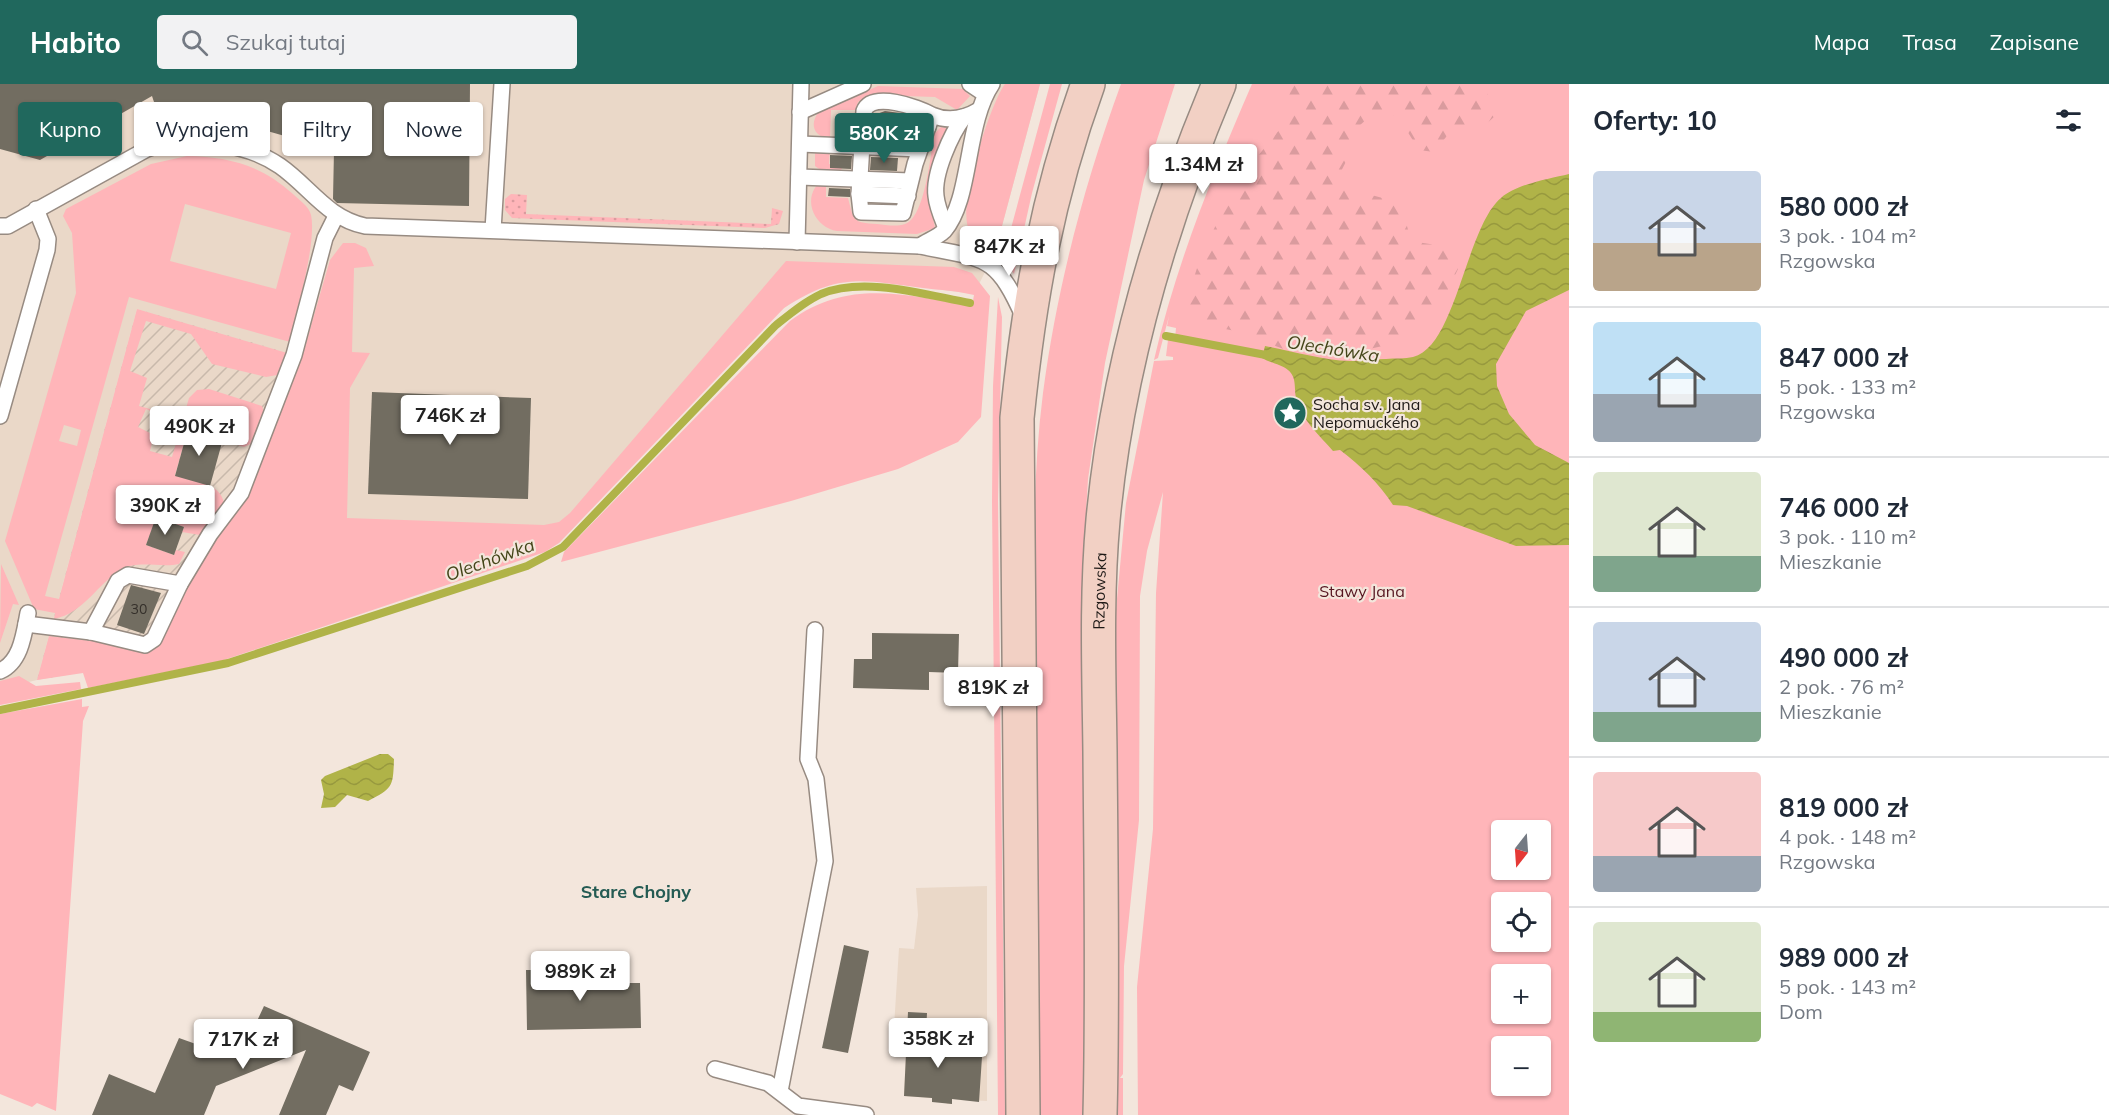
<!DOCTYPE html>
<html lang="pl">
<meta charset="utf-8">
<style>
:root{--surface:#fff;--page:#f2f2f3;--text:#1f2937;--muted:#747a83;--line:#e0e1e3;--accent:#20685d}
body{margin:0;font-family:Mulish,sans-serif;background:var(--page);color:var(--text);height:100vh;display:flex;flex-direction:column;font-size:22px;white-space:nowrap}
*{box-sizing:border-box;margin:0}
p{font-size:20px;color:var(--muted)}
.icon{flex:none;width:33px;height:33px;fill:none;stroke:currentColor;stroke-width:2;stroke-linecap:round;stroke-linejoin:round}
.map{position:relative;flex:1;overflow:hidden}
.drawer{display:flex;flex-direction:column;background:var(--surface);width:540px}
.drawer>*{flex:none}
.hud{position:absolute;left:18px;top:18px;width:570px;height:54px;display:flex;gap:12px}
.needle{width:39px;rotate:197deg}
.fabs{position:absolute;left:1491px;top:736px;display:grid;gap:12px}
.fabs a{display:grid;place-items:center;width:60px;height:60px;border-radius:6px;background:var(--surface);box-shadow:0 2px 4px #0004;font-size:30px}
.price{position:absolute;translate:-50% -51px;padding:0 14px;border-radius:6px;background:#fff;color:#222;font-size:20px;line-height:39px;filter:drop-shadow(0 2px 3px #0008)}
.price::after{content:'';position:absolute;left:50%;top:36px;width:18px;height:14px;margin-left:-9px;background:inherit;clip-path:polygon(0 0,100% 0,50% 100%)}
.price.current{background:var(--accent);color:#fff}
ul{padding:0;list-style:none}
li{display:flex;align-items:center;gap:18px;height:150px;padding:0 24px}
li+li{border-top:2px solid var(--line)}
li span{display:grid;place-items:center;flex:none;width:168px;height:120px;border-radius:6px;color:#555}
li>.icon{margin-inline-start:auto}
span .icon{width:72px;height:72px;fill:#fffc;stroke-width:1}
li b{font-size:26px}
h2{display:flex;justify-content:space-between;align-items:center;height:72px;padding:0 24px;font-size:26px}
.tag{padding:0 21px;border-radius:6px;background:var(--surface);box-shadow:0 2px 4px #0004;font-size:21px;line-height:54px}
.tag.current{background:var(--accent);color:#fff}
header{display:flex;align-items:center;gap:36px;box-sizing:border-box;height:84px;padding:0 30px;background:var(--accent);color:#fff}
header strong{font-size:28px}
nav{display:flex;gap:33px;margin-inline-start:auto;font-size:21px}
.search{width:420px;height:54px;background:var(--page);display:flex;align-items:center;gap:15px;box-sizing:border-box;padding:0 21px;border-radius:6px;color:var(--muted);font-size:22px}
main{display:flex;flex:1;min-height:0}
.map>svg:first-child{display:block}
.built{fill:#ead8c8}
.industrial{fill:url(#industrial-furrows)}
.green{fill:#ffb5b9;fill-rule:evenodd}
.forest{fill:url(#forest-firs)}
.garden{fill:url(#garden-dots)}
.water{fill:url(#water-waves)}
.lines{fill:none;stroke-linecap:round;stroke-linejoin:round}
.stream{stroke:#b0b348;stroke-width:8}
.building{fill:#726d61}
.service-casing{stroke:#978b82;stroke-width:18}
.secondary-casing{stroke:#978b82;stroke-width:36}
.service{stroke:#fff;stroke-width:15}
.secondary{stroke:#f2d0c4;stroke-width:33}
.labels{text-anchor:middle;stroke-width:4.5;stroke-linejoin:round;paint-order:stroke}
.number-label{font-size:14px;fill:#342f2a}
.poi-label{font-size:16px;fill:#1f1a17;stroke:#f3e6dc;text-anchor:start}
.street-label{font-size:16px;fill:#1f1a17;stroke:#f3e6dc}
.park-label{font-size:16px;fill:#561520;stroke:#f3e6dc}
.water-label{font-size:18px;font-style:italic;fill:#444519;stroke:#f3e6dc}
.neighbourhood-label{font-size:18px;font-weight:bold;fill:#245b53;stroke:#f3e6dc}
</style>
<header>
<strong>Habito</strong>
<div class="search"><svg class="icon" aria-label="search" viewBox="0 0 24 24"><circle cx="10" cy="10" r="6"/><path d="M15 15l6 6"/></svg>Szukaj tutaj</div>
<nav><a>Mapa</a><a>Trasa</a><a>Zapisane</a></nav>
</header>
<main>
<div class="map">
<svg width="1569" height="1031" viewBox="0 0 1569 1031">
<defs>
<pattern id="industrial-furrows" width="10" height="10" patternUnits="userSpaceOnUse" patternTransform="scale(1.5)"><rect width="10" height="10" fill="#ead8c8"/><path d="M-1 1l2-2M0 10L10 0M9 11l2-2" fill="none" stroke="#c8b9ab"/></pattern>
<pattern id="forest-firs" width="22" height="20" patternUnits="userSpaceOnUse" patternTransform="scale(1.5)"><rect width="22" height="20" fill="#ffb5b9"/><path d="M5 1l3.5 6h-7zM16 11l3.5 6h-7z" fill="#da9b9e"/></pattern>
<pattern id="garden-dots" width="8" height="8" patternUnits="userSpaceOnUse" patternTransform="scale(1.5)"><rect width="8" height="8" fill="#ffb5b9"/><path d="M2 2h.1M6 6h.1" fill="none" stroke="#da9b9e" stroke-width="1.8" stroke-linecap="round"/></pattern>
<pattern id="water-waves" width="16" height="10" patternUnits="userSpaceOnUse" patternTransform="scale(1.5)"><rect width="16" height="10" fill="#b0b348"/><path d="M0 5q4-4 8 0t8 0" fill="none" stroke="#97993e"/></pattern>
</defs>
<rect width="100%" height="100%" fill="#f3e6dc"/>
<g class="built">
<polygon points="0,0 1040,0 995,168 974,210 868,196 829,200 807,209 784,224 749,258 559,459 220,565 137,225 37,596 0,605"/>
<polygon points="987,802 987,1017 952,1015 952,1020 947,1020 945,1015 932,1018 932,1014 904,1012 907,944 894,943 899,864 914,865 918,831 916,804"/>
</g>
<polygon class="industrial" points="137,225 302,273 220,565 37,596"/>
<g class="green">
<path d="M1005 0H1040L995 168C985 161 972 155 968 143 959 120 990 20 1005 0Z"/>
<polygon points="1050,0 1062,0 1032,109 1014,190 1003,174"/>
<path d="M1121 0H1175L1144 96 1105 279 1088 395 1082 498 1086 821 1084 1031H1034C1033 877 1032 724 1033 570 1034 483 1032 395 1043 309 1057 203 1084 101 1121 0Z"/>
<path d="M1252 0H1569V1031H1138L1137 903 1153 745 1156 509 1163 408 1147 467 1140 512 1139 736 1124 882 1123 990 1120 994H1123V1031H1118L1115 536 1126 419 1154 277 1173 276V273L1166 272 1168 256 1175 255 1176 244 1167 242 1169 232 1158 274 1154 276C1176 180 1213 90 1252 0ZM1502 747H1540V786H1502ZM1502 819H1540V858H1502ZM1502 891H1540V930H1502ZM1502 963H1540V1002H1502Z"/>
<path d="M878 2 963 5 970 12 957 26 935 13 873 11 858 18 856 26H831L830 54C815 54 809 41 818 29Z"/>
<path d="M941 43 947 44 942 53 928 107 935 144 917 150 837 147C816 144 802 117 818 100L826 99V113L848 114C854 136 852 139 877 140 886 141 897 143 905 140 925 134 931 69 934 50Z"/>
<polygon points="830,65 829,80 845,81 839,88 822,87 815,82 815,69"/>
<path d="M187 72C229 73 261 81 293 110 299 116 309 122 311 131 317 159 296 228 290 258L129 213 45 512 59 515 137 225 287 269 277 291 266 293 212 280 191 250 146 237 130 287 147 294 139 322 161 328 160 331 146 325 138 343 154 351 150 367 172 373 189 314 197 306 209 305 262 322 265 331 253 359 244 363 188 345 175 391C193 397 220 398 224 419L200 451 182 448 184 443 156 434 146 461 174 471 176 466 185 468 179 480C162 484 137 476 122 485 97 500 84 529 54 535L55 529 34 525 5 457 76 209 72 149 63 132 66 125 151 80ZM185 120 291 149 276 205 170 177ZM64 341 81 346 77 362 59 357Z"/>
<path d="M343 159H355L366 164 374 182 354 184 352 268 370 269 350 304 347 434 544 441 559 438 570 429 786 177 954 183 972 189 990 212 981 333 958 358 898 385 791 417 561 478 564 468 790 237C848 194 906 211 972 222L974 211C958 207 940 206 923 204 862 196 839 188 784 224L559 459 545 468 221 577 88 604 83 589 37 596 49 552 110 559 146 567 157 561 210 461 248 409 302 273 330 176Z"/>
<polygon points="998,213 1002,233 998,417 1005,1031 998,1031 992,417 993,302"/>
<polygon points="1,480 19,521 13,520 0,559"/>
<polygon points="19,592 36,602 80,598 81,605 0,621 0,597"/>
<polygon points="82,615 82,623 89,622 83,637 56,1027 37,1019 32,1023 0,1010 0,630"/>
</g>
<polygon class="forest" points="1292,0 1484,0 1495,32 1484,42 1454,43 1434,68 1419,66 1397,31 1369,33 1358,43 1355,60 1334,101 1390,116 1403,127 1411,157 1442,162 1455,169 1458,185 1445,212 1420,248 1387,261 1347,270 1289,267 1235,247 1192,238 1183,227 1200,175 1235,100 1280,45"/>
<polygon class="garden" points="511,110 527,111 526,130 771,140 772,124 783,127 779,140 765,144 512,134 505,126 505,115"/>
<g class="water">
<path d="M1569 90V206L1526 227 1496 280 1497 302 1509 330 1535 361 1569 379V461L1516 462 1407 422 1393 421C1379 399 1361 382 1340 366L1333 367C1321 353 1302 336 1297 317 1293 306 1298 294 1288 286 1281 280 1270 279 1262 274L1265 262C1292 267 1322 276 1350 277 1362 277 1374 275 1386 275 1395 274 1405 275 1413 273 1456 263 1466 143 1501 114 1516 100 1549 95 1569 90Z"/>
<path d="M380 670H388L394 675C393 703 393 704 368 717L347 711 335 723 321 724 324 710 321 696 325 692Z"/>
</g>
<g class="lines">
<g class="stream">
<polyline points="1166,252 1271,272"/>
<path d="M0 626 228 579 527 482 563 463 775 242C790 230 804 218 821 210 864 192 926 211 970 219"/>
</g>
</g>
<g class="building">
<polygon points="0,0 470,0 469,122 337,119 333,115 334,66 207,30 161,39 152,12 40,76 0,65"/>
<polygon points="885,27 900,29 900,32 874,31"/>
<polygon points="873,50 899,51 899,54 873,53"/>
<polygon points="830,71 852,72 851,85 830,84"/>
<polygon points="871,73 898,74 897,87 870,86"/>
<polygon points="829,104 850,105 850,113 828,112"/>
<polygon points="372,308 531,314 528,415 368,410"/>
<polygon points="188,345 223,355 210,402 175,392"/>
<polygon points="156,433 184,443 174,471 146,461"/>
<polygon points="131,501 161,509 144,550 117,541"/>
<polygon points="872,549 959,550 958,589 929,588 929,606 853,604 854,575 872,575"/>
<polygon points="844,861 869,867 848,969 822,964"/>
<polygon points="526,886 551,886 551,889 573,889 573,893 596,892 596,896 618,895 618,899 640,899 641,944 527,946"/>
<polygon points="264,922 370,968 353,1007 339,1001 326,1031 279,1031 306,966 216,1002 204,1031 92,1031 109,990 155,1009 179,954 207,964 213,948 231,941 251,950"/>
<polygon points="908,928 927,929 925,969 982,973 979,1018 952,1015 952,1020 932,1018 932,1014 904,1012"/>
</g>
<g class="lines">
<g class="service-casing">
<g id="service">
<polyline points="970,0 985,10"/>
<polyline points="800,28 863,0"/>
<path d="M932 31C918 23 872 7 864 27L859 110 861 128 903 129 915 80 932 31C948 38 964 35 979 26"/>
<polyline points="863,40 928,43"/>
<polyline points="800,60 920,65"/>
<polyline points="799,93 910,97"/>
<polyline points="859,110 908,112"/>
<path d="M0 142H8L147 65C185 51 245 58 280 82 310 103 327 134 365 142L920 162C984 176 995 168 1024 234"/>
<path d="M946 144C942 134 937 123 936 112 933 90 951 50 964 33"/>
<polyline points="493,146 502,0"/>
<polyline points="797,158 801,0"/>
<path d="M920 162C927 157 938 153 944 147 972 115 965 40 992 0"/>
<polyline points="0,332 47,166 48,155 36,125"/>
<polyline points="26,540 91,548 145,561 154,555 180,500 210,450 241,409 294,271 325,154 336,132"/>
<polyline points="91,548 118,497 128,491 180,500"/>
<path d="M0 587C21 578 24 550 28 529"/>
<polyline points="715,985 768,999 798,1022 866,1031"/>
<polyline points="780,1007 825,777 816,695 808,675 815,546"/>
</g>
</g>
<g class="secondary-casing">
<g id="secondary">
<path d="M1023 1031 1017 334C1029 215 1047 113 1088 0"/>
<path id="s1" d="M1100 1031C1103 910 1101 789 1100 668 1099 590 1096 513 1103 436 1117 286 1161 138 1219 0"/>
</g>
</g>
<use href="#service" class="service"/>
<use href="#secondary" class="secondary"/>
</g>
<defs>
<g id="sight-disc" transform="scale(1.725)"><circle r="9.5" fill="#20685d" stroke="#f3e6dc"/><path d="M0-6L1.8-2.2L6-1.7L2.9 1.2L3.7 5.4L0 3.3L-3.7 5.4L-2.9 1.2L-6-1.7L-1.8-2.2Z" fill="#fff"/></g>
</defs>
<g fill-rule="evenodd">
<use href="#sight-disc" x="1290" y="329"/>
</g>
<g class="labels">
<g class="number-label">
<text x="139" y="530">30</text>
</g>
<g class="poi-label">
<text x="1313" y="326">Socha sv. Jana<tspan x="1313" dy="18">Nepomuckého</tspan></text>
</g>
<g class="street-label">
<text dy="6" stroke="none"><textPath href="#s1" startOffset="524">Rzgowska</textPath></text>
</g>
<g class="park-label">
<text x="1362" y="513">Stawy Jana</text>
</g>
<g class="water-label">
<text transform="translate(1333 265) rotate(9)" y="6">Olechówka</text>
<text transform="translate(490 476) rotate(-20)" y="6">Olechówka</text>
</g>
<g class="neighbourhood-label">
<text x="636" y="814">Stare Chojny</text>
</g>
</g>
</svg>
<div class="fabs">
<a><svg class="needle" viewBox="-14 -14 28 28"><path d="M0-13l5 13h-10z" fill="#e53935"/><path d="M0 13l5-13h-10z" fill="#747a83"/></svg></a>
<a><svg class="icon" aria-label="locate" viewBox="0 0 24 24"><circle cx="12" cy="12" r="6"/><path d="M12 2v4M12 18v4M2 12h4M18 12h4"/></svg></a>
<a>+</a>
<a>−</a>
</div>
<b class="price current" style="left:884px;top:80px">580K zł</b>
<b class="price" style="left:1203px;top:111px">1.34M zł</b>
<b class="price" style="left:1009px;top:193px">847K zł</b>
<b class="price" style="left:450px;top:362px">746K zł</b>
<b class="price" style="left:199px;top:373px">490K zł</b>
<b class="price" style="left:165px;top:452px">390K zł</b>
<b class="price" style="left:993px;top:634px">819K zł</b>
<b class="price" style="left:580px;top:918px">989K zł</b>
<b class="price" style="left:938px;top:985px">358K zł</b>
<b class="price" style="left:243px;top:986px">717K zł</b>
<div class="hud">
<a class="tag current">Kupno</a>
<a class="tag">Wynajem</a>
<a class="tag">Filtry</a>
<a class="tag">Nowe</a>
</div>
</div>
<section class="drawer">
<h2>Oferty: 10<svg class="icon" aria-label="filters" viewBox="0 0 24 24"><path d="M4 7h16M4 17h16"/><circle cx="9" cy="7" r="2"/><circle cx="15" cy="17" r="2"/></svg></h2>
<ul>
<li><span style="background:linear-gradient(#c9d6e8 60%,#b9a48a 0)"><svg class="icon" aria-label="home" viewBox="0 0 24 24"><path d="M3 11l9-7 9 7M6 9v11h12V9"/></svg></span><div><b>580 000 zł</b><p>3 pok. · 104 m²</p><p>Rzgowska</p></div></li>
<li><span style="background:linear-gradient(#bfe0f5 60%,#9aa5b1 0)"><svg class="icon" aria-label="home" viewBox="0 0 24 24"><path d="M3 11l9-7 9 7M6 9v11h12V9"/></svg></span><div><b>847 000 zł</b><p>5 pok. · 133 m²</p><p>Rzgowska</p></div></li>
<li><span style="background:linear-gradient(#dfe7d0 70%,#7fa58c 0)"><svg class="icon" aria-label="home" viewBox="0 0 24 24"><path d="M3 11l9-7 9 7M6 9v11h12V9"/></svg></span><div><b>746 000 zł</b><p>3 pok. · 110 m²</p><p>Mieszkanie</p></div></li>
<li><span style="background:linear-gradient(#c9d6e8 75%,#7fa58c 0)"><svg class="icon" aria-label="home" viewBox="0 0 24 24"><path d="M3 11l9-7 9 7M6 9v11h12V9"/></svg></span><div><b>490 000 zł</b><p>2 pok. · 76 m²</p><p>Mieszkanie</p></div></li>
<li><span style="background:linear-gradient(#f6c9c9 70%,#9aa5b1 0)"><svg class="icon" aria-label="home" viewBox="0 0 24 24"><path d="M3 11l9-7 9 7M6 9v11h12V9"/></svg></span><div><b>819 000 zł</b><p>4 pok. · 148 m²</p><p>Rzgowska</p></div></li>
<li><span style="background:linear-gradient(#dfe7d0 75%,#8fb573 0)"><svg class="icon" aria-label="home" viewBox="0 0 24 24"><path d="M3 11l9-7 9 7M6 9v11h12V9"/></svg></span><div><b>989 000 zł</b><p>5 pok. · 143 m²</p><p>Dom</p></div></li>
</ul>
</section>
</main>
